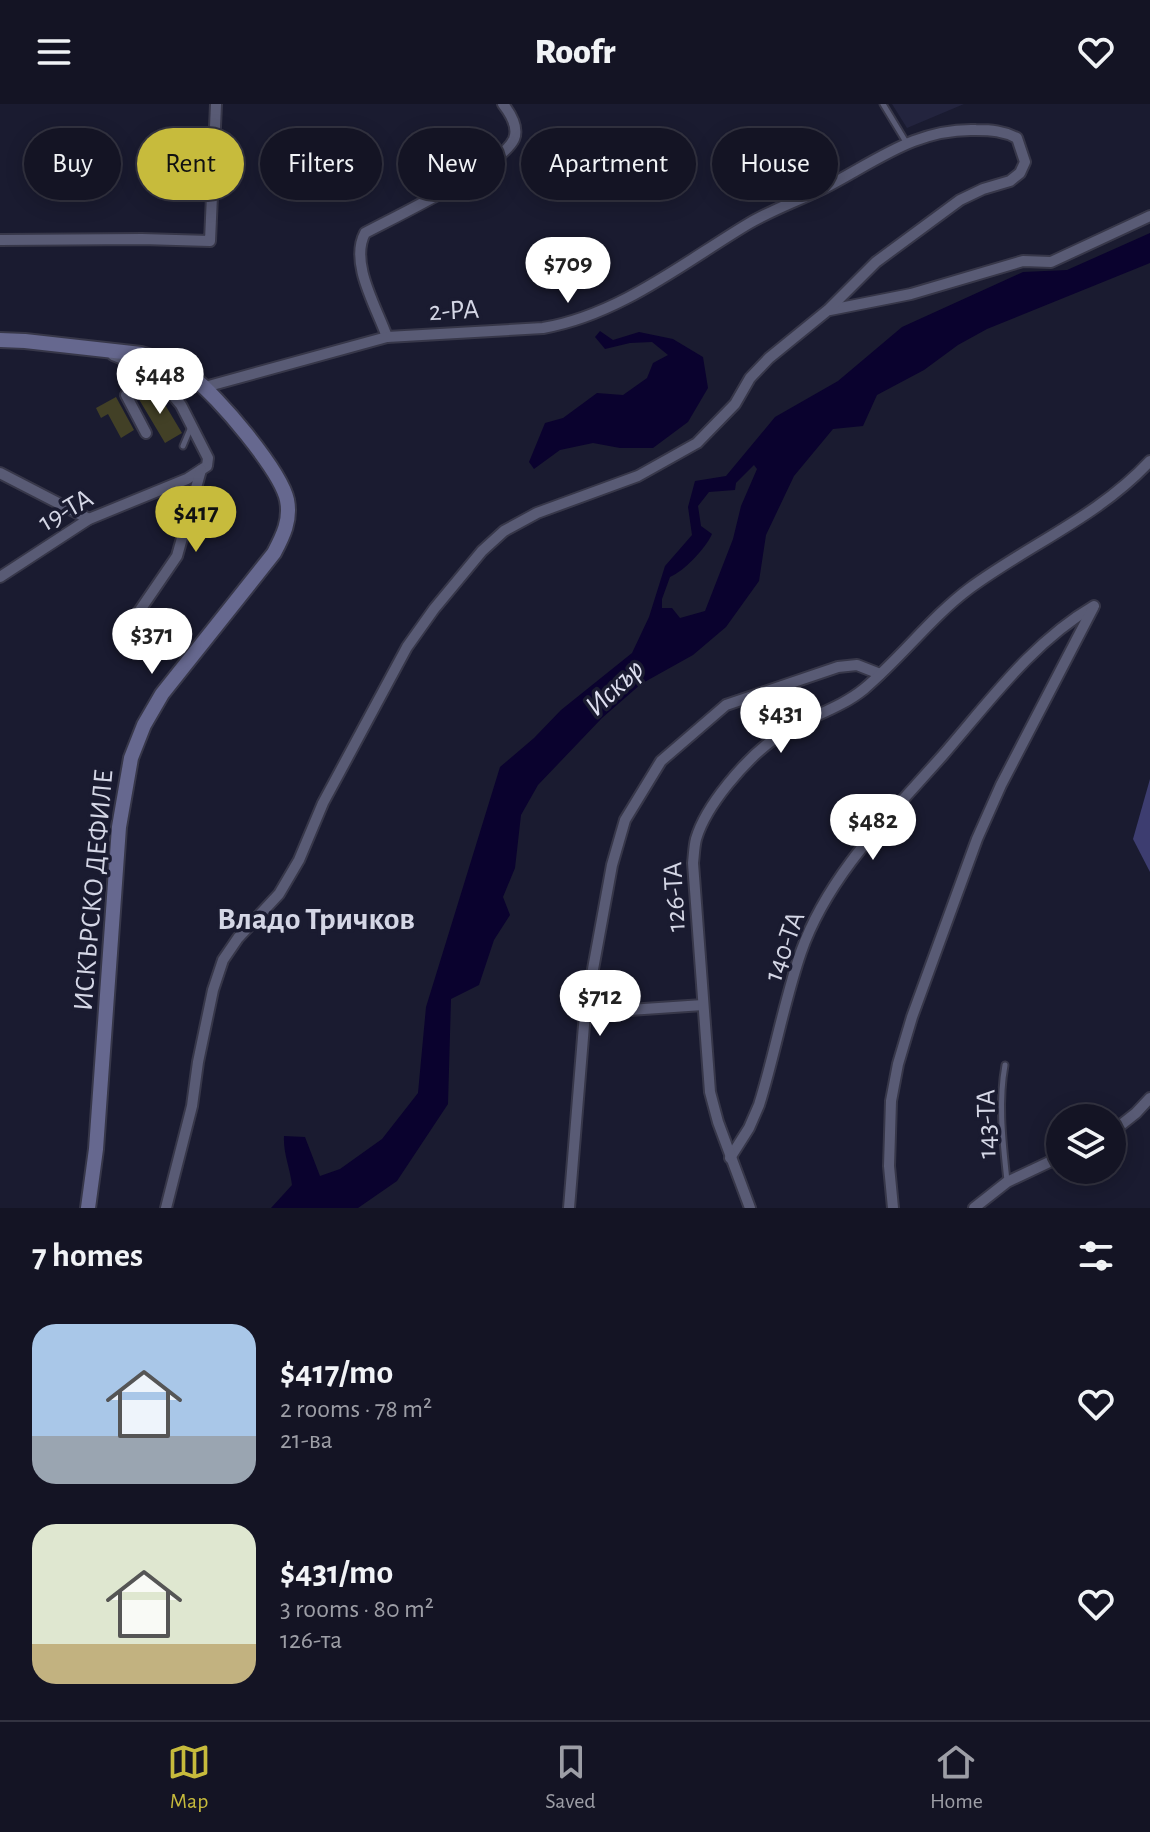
<!DOCTYPE html>
<meta charset="utf-8">
<style>
:root{--surface:#141424;--page:#212131;--text:#f1f3f6;--muted:#9d9ea6;--line:#333341;--accent:#c7bb3c}
body{margin:0;font-family:"Alegreya Sans",sans-serif;background:var(--page);color:var(--text);height:100vh;display:flex;flex-direction:column;font-size:30px;white-space:nowrap}
*{box-sizing:border-box;margin:0}
p{font-size:26px;color:var(--muted)}
.icon{flex:none;width:44px;height:44px;fill:none;stroke:currentColor;stroke-width:2;stroke-linecap:round;stroke-linejoin:round}
.map{position:relative;height:1104px;overflow:hidden}
.drawer{display:flex;flex-direction:column;background:var(--surface);flex:1}
.drawer>*{flex:none}
.guide{position:absolute;left:24px;top:24px;width:1102px;height:72px;display:flex;gap:16px}
.buttons{position:absolute;left:1046px;top:1000px;display:grid;gap:16px}
.buttons a{display:grid;place-items:center;width:80px;height:80px;border-radius:50%;background:var(--surface);box-shadow:0 4px 20px #0003,0 0 0 2px var(--line);font-size:40px}
.price{position:absolute;translate:-50% -68px;padding:0 18px;border-radius:28px;background:#fff;color:#222;font-size:26px;line-height:52px;filter:drop-shadow(0 2px 4px #0008)}
.price::after{content:'';position:absolute;left:50%;top:48px;width:24px;height:18px;margin-left:-12px;background:inherit;clip-path:polygon(0 0,100% 0,50% 100%)}
.price.on{background:var(--accent);color:#111}
ul{padding:0;list-style:none}
li{display:flex;align-items:center;gap:24px;height:200px;padding:0 32px}
li span{display:grid;place-items:center;flex:none;width:224px;height:160px;border-radius:24px;color:#555}
li>.icon{margin-inline-start:auto}
span .icon{width:96px;height:96px;fill:#fffc;stroke-width:1}
li b{font-size:34px}
h2{display:flex;justify-content:space-between;align-items:center;height:96px;padding:0 32px;font-size:34px}
.tag{padding:0 28px;border-radius:36px;background:var(--surface);box-shadow:0 4px 20px #0003,0 0 0 2px var(--line);font-size:28px;line-height:72px}
.tag.on{background:var(--accent);color:#111}
header{display:flex;justify-content:space-between;align-items:center;height:104px;padding:0 32px;background:var(--surface);font-size:36px;font-weight:800}
.dock{display:flex;justify-content:space-around;align-items:center;height:112px;border-top:2px solid var(--line);background:var(--surface);font-size:22px;color:var(--muted)}
.dock a{display:grid;justify-items:center;gap:4px}
.dock .on{color:var(--accent)}
.map>svg:first-child{display:block}
.built{fill:#23243e}
.forest{fill:#3d3d70}
.water{fill:#0a022e;fill-rule:evenodd}
.building{fill:#424026}
.lines{fill:none;stroke-linecap:round;stroke-linejoin:round}
.service-casing{stroke:#373749;stroke-width:9}
.minor-casing{stroke:#373749;stroke-width:14}
.secondary-casing{stroke:#373749;stroke-width:18}
.service{stroke:#595b75;stroke-width:5}
.minor{stroke:#595b75;stroke-width:10}
.secondary{stroke:#66688f;stroke-width:14}
.labels{text-anchor:middle;stroke-width:7;stroke-linejoin:round;paint-order:stroke}
.street-label{font-size:28px;fill:#d4d6e5;stroke:#1a1b30}
.water-label{font-size:30px;font-style:italic;fill:#dfe0f1;stroke:#1a1b30}
.quarter-label{font-size:32px;font-weight:bold;fill:#d4d6e5;stroke:#1a1b30}
</style>
<header><svg class="icon" aria-label="menu" viewBox="0 0 24 24"><path d="M4 6h16M4 12h16M4 18h16"/></svg>Roofr<svg class="icon" aria-label="heart" viewBox="0 0 24 24"><path d="M12 20l-8-8c-3-5 5-10 8-4 3-6 11-1 8 4z"/></svg></header>
<div class="map">
<svg width="1150" height="1104" viewBox="0 0 1150 1104">
<rect width="100%" height="100%" fill="#1a1b30"/>
<polygon class="built" points="892,0 964,0 907,24"/>
<polygon class="forest" points="1150,675 1150,768 1133,735"/>
<g class="water">
<path d="M1150 129V159L987 225 958 241 924 266 877 291 863 322 833 325 794 372 766 431 759 477 726 523 693 551 641 580 602 614 538 681 521 711 515 764 503 793 510 811 494 836 479 881 451 895 448 1000 397 1077 358 1104H271L292 1081C290 1064 283 1049 284 1032L305 1033 320 1072 340 1065 382 1035 418 989 426 903 500 663 534 634 561 606 632 549 649 513 665 462 692 431 688 403 695 377 726 372 775 313 838 277 902 223 1023 168 1067 166ZM754 361 757 365 741 402 733 435 705 507 680 514 672 504H662V495L670 473C683 468 706 444 712 430L701 422 698 402 709 388 735 386 736 379Z"/>
<polygon points="600,227 613,236 639,228 673,235 703,253 708,284 688,318 653,344 620,344 593,339 560,346 534,365 529,358 545,319 563,314 597,289 623,291 647,274 653,259 668,251 652,238 630,239 605,245 595,233"/>
</g>
<g class="building">
<polygon points="145,287 149,294 158,289 182,329 165,339 137,292"/>
<polygon points="116,293 134,326 121,334 108,310 101,314 96,304"/>
</g>
<g class="lines">
<g class="service-casing">
<g id="service">
<polyline points="883,0 906,38"/>
<polyline points="183,342 191,323"/>
<path d="M1005 961C998 1000 1003 1038 1007 1077"/>
</g>
</g>
<g class="minor-casing">
<g id="minor">
<polyline points="0,136 142,135 210,137 216,0"/>
<polyline points="830,206 911,190 1023,157 1051,158 1150,112"/>
<path d="M387 233C377 204 349 159 365 129 395 113 502 62 514 35 519 23 510 9 503 0"/>
<polyline points="142,282 126,291 146,329"/>
<polyline points="0,369 89,415"/>
<polyline points="0,473 89,415 187,375 207,362 208,354 181,301 169,287 142,282 123,255 113,251"/>
<polyline points="138,509 177,452 201,366"/>
<polyline points="585,909 703,901"/>
<polyline points="1112,1028 1136,1009 1150,994"/>
<path d="M730 1054 749 1024 759 1001C775 950 784 897 801 848 828 771 890 711 943 651 989 598 1032 538 1094 502"/>
<path d="M166 1104 192 1002 198 958 213 886 223 856 238 834 279 790 299 756 323 699 407 543 434 505 482 447 504 427 537 409 638 372 697 339 735 300 750 274 769 254 828 206 876 158 960 96 983 85 1010 77 1020 69 1025 58 1017 34C1004 27 991 26 976 26 918 24 879 55 830 81 803 95 775 104 748 120 683 159 619 211 543 224L387 233 205 283"/>
<polyline points="569,1104 585,909 612,761 625,716 661,657 726,601 838,563 857,561 880,570"/>
<path d="M750 1104 718 1018 710 988 693 759C694 751 694 743 696 735 706 701 745 656 774 635 802 614 837 607 864 585 902 553 931 513 970 484 1030 440 1099 412 1150 357"/>
<polyline points="893,1104 889,1062 891,997 898,960 912,913 977,735 1001,681 1093,504"/>
<polyline points="974,1104 1007,1078 1060,1053"/>
</g>
</g>
<g class="secondary-casing">
<path id="secondary" d="M0 236 25 237 141 250C159 255 177 262 192 273 217 291 281 367 287 396 291 416 283 432 274 449L162 590 144 621 131 654 119 723 96 1045 88 1104"/>
</g>
<use href="#service" class="service"/>
<use href="#minor" class="minor"/>
<use href="#secondary" class="secondary"/>
</g>
<g class="labels">
<g class="street-label">
<text transform="translate(454 205) rotate(-3)" y="10">2-РА</text>
<text transform="translate(65 405) rotate(-30)" y="10">19-ТА</text>
<text transform="translate(92 786) rotate(-85)" y="10">ИСКЪРСКО ДЕФИЛЕ</text>
<text transform="translate(673 793) rotate(-93)" y="10">126-ТА</text>
<text transform="translate(783 842) rotate(-70)" y="10">140-ТА</text>
<text transform="translate(985 1020) rotate(-91)" y="10">143-ТА</text>
</g>
<g class="water-label">
<text transform="translate(614 583) rotate(-43)" y="10">Искър</text>
</g>
<g class="quarter-label">
<text x="316" y="825">Владо Тричков</text>
</g>
</g>
</svg>
<div class="buttons">
<a><svg class="icon" aria-label="layers" viewBox="0 0 24 24"><path d="M12 4l9 5-9 5-9-5zM3 14l9 5 9-5"/></svg></a>
</div>
<b class="price" style="left:568px;top:201px">$709</b>
<b class="price" style="left:160px;top:312px">$448</b>
<b class="price on" style="left:196px;top:450px">$417</b>
<b class="price" style="left:152px;top:572px">$371</b>
<b class="price" style="left:781px;top:651px">$431</b>
<b class="price" style="left:873px;top:758px">$482</b>
<b class="price" style="left:600px;top:934px">$712</b>
<div class="guide">
<a class="tag">Buy</a>
<a class="tag on">Rent</a>
<a class="tag">Filters</a>
<a class="tag">New</a>
<a class="tag">Apartment</a>
<a class="tag">House</a>
</div>
</div>
<section class="drawer">
<h2>7 homes<svg class="icon" aria-label="filters" viewBox="0 0 24 24"><path d="M4 7h16M4 17h16"/><circle cx="9" cy="7" r="2"/><circle cx="15" cy="17" r="2"/></svg></h2>
<ul>
<li><span style="background:linear-gradient(#a9c7e8 70%,#9aa5b1 0)"><svg class="icon" aria-label="home" viewBox="0 0 24 24"><path d="M3 11l9-7 9 7M6 9v11h12V9"/></svg></span><div><b>$417/mo</b><p>2 rooms · 78 m²</p><p>21-ва</p></div><svg class="icon" aria-label="heart" viewBox="0 0 24 24"><path d="M12 20l-8-8c-3-5 5-10 8-4 3-6 11-1 8 4z"/></svg></li>
<li><span style="background:linear-gradient(#dfe7d0 75%,#c2b280 0)"><svg class="icon" aria-label="home" viewBox="0 0 24 24"><path d="M3 11l9-7 9 7M6 9v11h12V9"/></svg></span><div><b>$431/mo</b><p>3 rooms · 80 m²</p><p>126-та</p></div><svg class="icon" aria-label="heart" viewBox="0 0 24 24"><path d="M12 20l-8-8c-3-5 5-10 8-4 3-6 11-1 8 4z"/></svg></li>
</ul>
</section>
<nav class="dock">
<a class="on"><svg class="icon" aria-label="map" viewBox="0 0 24 24"><path d="M3 6l6-2 6 2 6-2v14l-6 2-6-2-6 2zM9 4v14M15 6v14"/></svg>Map</a>
<a><svg class="icon" aria-label="saved" viewBox="0 0 24 24"><path d="M7 4h10v16l-5-4-5 4z"/></svg>Saved</a>
<a><svg class="icon" aria-label="home" viewBox="0 0 24 24"><path d="M3 11l9-7 9 7M6 9v11h12V9"/></svg>Home</a>
</nav>
